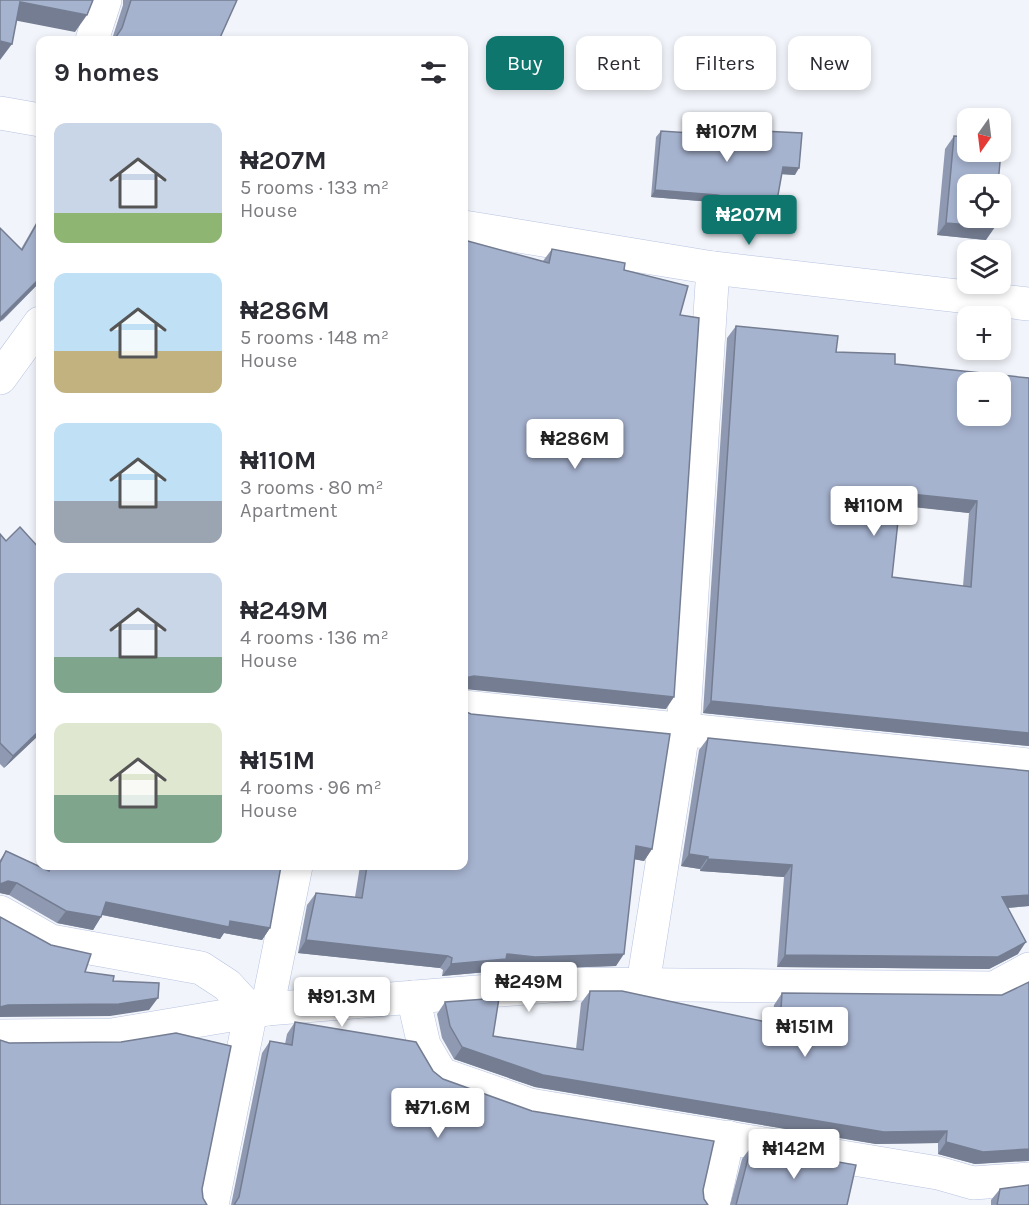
<!DOCTYPE html>
<meta charset="utf-8">
<style>
:root{--surface:#fff;--page:#f7f7f7;--text:#2b2b33;--muted:#7c7c81;--accent:#0f766e}
body{margin:0;font-family:Karla,sans-serif;background:var(--page);color:var(--text);height:100vh;display:flex;flex-direction:column;font-size:22px;white-space:nowrap}
*{box-sizing:border-box;margin:0}
p{font-size:20px;color:var(--muted)}
.icon{flex:none;width:33px;height:33px;fill:none;stroke:currentColor;stroke-width:2;stroke-linecap:round;stroke-linejoin:round}
.map{position:relative;flex:1;overflow:hidden}
.drawer{position:absolute;left:36px;top:36px;width:432px;height:834px;display:flex;flex-direction:column;background:var(--surface);border-radius:12px;box-shadow:0 3px 9px #0003}
.drawer>*{flex:none}
.guide{position:absolute;left:486px;top:36px;width:453px;height:54px;display:flex;gap:12px}
.needle{width:39px;rotate:194deg}
.controls{position:absolute;left:957px;top:108px;display:grid;gap:12px}
.controls a{display:grid;place-items:center;width:54px;height:54px;border-radius:12px;background:var(--surface);box-shadow:0 3px 9px #0003;font-size:30px}
.price{position:absolute;translate:-50% -51px;padding:0 14px;border-radius:6px;background:#fff;color:#222;font-size:20px;line-height:39px;filter:drop-shadow(0 2px 3px #0008)}
.price::after{content:'';position:absolute;left:50%;top:36px;width:18px;height:14px;margin-left:-9px;background:inherit;clip-path:polygon(0 0,100% 0,50% 100%)}
.price.on{background:var(--accent);color:#fff}
ul{padding:0;list-style:none}
li{display:flex;align-items:center;gap:18px;height:150px;padding:0 18px}
li span{display:grid;place-items:center;flex:none;width:168px;height:120px;border-radius:12px;color:#555}
li>.icon{margin-inline-start:auto}
span .icon{width:72px;height:72px;fill:#fffc;stroke-width:1}
li b{font-size:26px}
h2{display:flex;justify-content:space-between;align-items:center;height:72px;padding:0 18px;font-size:26px}
.chip{padding:0 21px;border-radius:12px;background:var(--surface);box-shadow:0 3px 9px #0003;font-size:21px;line-height:54px}
.chip.on{background:var(--accent);color:#fff}
.map>svg:first-child{display:block}
.lines{fill:none;stroke-linecap:round;stroke-linejoin:round}
.minor-casing{stroke:#b7c3e0;stroke-width:34}
.minor{stroke:#fff;stroke-width:33}
.wall{fill:#8f9ab2;fill-rule:evenodd}
.shaded-wall{fill:#747d91}
.building{fill:#a6b3cf;stroke:#747d91;stroke-width:1.5;fill-rule:evenodd}
</style>
<div class="map">
<svg width="1029" height="1205" viewBox="0 0 1029 1205">
<rect width="100%" height="100%" fill="#f1f4fa"/>
<g class="lines">
<g class="minor-casing">
<g id="minor">
<polyline points="92,40 105,0"/>
<polyline points="0,113 40,120"/>
<polyline points="464,227 713,268 1029,304"/>
<polyline points="0,378 40,323"/>
<polyline points="464,707 1029,765"/>
<polyline points="0,912 51,941 201,968 227,985 251,1011"/>
<polyline points="643,984 683,732 713,268"/>
<polyline points="413,997 424,1045 441,1074 530,1105 938,1173 973,1183 1029,1179"/>
<polyline points="267,1009 296,866"/>
<polyline points="0,1036 112,1035 267,1009 574,984 994,988 1029,969"/>
<polyline points="212,1205 251,1011"/>
<polyline points="713,1205 728,1137"/>
</g>
</g>
<use href="#minor" class="minor"/>
</g>
<g class="wall">
<polygon points="123,0 237,0 112,39 123,5"/>
<polygon points="721,129 795,175 782,174 771,213 712,202 651,197 656,137 661,131 717,135"/>
<polygon points="954,136 986,240 937,235 945,149"/>
<polygon points="40,216 40,282 2,321 21,249"/>
<polygon points="552,249 624,270 680,315 666,709 466,688 543,261"/>
<path d="M736 326 836 352 895 364 1029 378V746L703 713 727 338ZM900 505 969 513 963 586 892 577Z"/>
<polygon points="0,534 6,541 40,549 40,734 4,768 0,764"/>
<polygon points="708,738 1029,771 1029,906 1008,908 1018,954 989,969 777,967 784,877 700,871 700,869 681,866 699,750"/>
<polygon points="652,849 644,861 634,859 616,966 527,969 501,967 498,971 442,976 443,970 440,968 298,953 307,905 316,893 355,897 360,866 464,866"/>
<polygon points="6,851 45,869 46,866 281,866 270,928 262,940 224,933 220,939 102,915 93,930 57,923 9,895 0,893 0,860"/>
<polygon points="590,991 772,1024 774,1005 782,993 1028,1160 975,1164 938,1154 938,1143 876,1144 535,1087 454,1059 442,1038 437,1014 445,1002 493,1036 576,1049 581,1003"/>
<polygon points="295,1022 433,1071 443,1079 703,1190 704,1199 708,1205 231,1205 262,1053 270,1041 285,1044 287,1034"/>
<polygon points="751,1147 847,1205 730,1205 742,1159"/>
<polygon points="1000,1189 1029,1205 991,1205 991,1200"/>
</g>
<g class="shaded-wall">
<polygon points="20,2 87,15 75,32 8,19"/>
<polygon points="0,41 12,44 0,60"/>
<polygon points="783,167 799,168 795,175 779,174"/>
<polygon points="655,190 717,195 776,206 771,213 712,202 651,197"/>
<polygon points="946,223 995,227 986,240 937,235"/>
<polygon points="40,278 40,282 0,322 0,318"/>
<polygon points="901,493 977,501 969,513 893,505"/>
<polygon points="474,676 674,697 666,709 464,689 464,679 465,678"/>
<polygon points="711,701 1029,733 1029,746 703,713"/>
<polygon points="40,730 40,734 4,768 13,756"/>
<polygon points="636,846 652,849 644,861 627,858"/>
<polygon points="689,854 708,857 700,869 681,866"/>
<polygon points="708,859 792,865 784,877 700,871"/>
<polygon points="8,881 17,883 9,895 0,893 0,884"/>
<polygon points="1029,895 1029,906 994,909 1002,897"/>
<polygon points="106,902 230,921 270,928 262,940 224,933 220,939 98,914"/>
<polygon points="66,911 101,917 93,930 57,923"/>
<polygon points="306,940 448,956 440,968 298,953"/>
<polygon points="1026,942 1018,954 989,969 777,967 785,955"/>
<polygon points="507,954 624,954 616,966 527,969 501,967 498,971 442,976 451,964"/>
<polygon points="158,998 149,1010 110,1016 0,1017 0,1007 8,1005"/>
<polygon points="462,1047 947,1131 938,1143 876,1144 535,1087 454,1059"/>
<polygon points="946,1142 1029,1149 1029,1161 975,1164 938,1154"/>
</g>
<g class="building">
<polygon points="0,0 93,0 87,15 20,2 12,44 0,41"/>
<polygon points="131,0 237,0 219,40 108,40 116,37 122,28"/>
<polygon points="721,129 802,133 799,168 783,167 776,206 717,195 655,190 661,131 721,135"/>
<polygon points="954,136 968,137 968,152 1000,152 1000,140 1002,140 998,184 968,184 968,218 996,218 995,227 946,223"/>
<polygon points="40,218 40,278 0,318 0,228 22,250"/>
<polygon points="464,240 549,263 552,249 625,263 624,270 688,286 680,315 699,318 674,697 474,676 465,678 464,679"/>
<path d="M736 326 838 336 836 352 895 354V364L1029 378V733L711 701ZM968 382H1000V416H968ZM901 493 977 501 971 587 892 577Z"/>
<polygon points="20,527 40,549 40,730 13,756 0,743 0,534 6,541"/>
<polygon points="464,711 471,714 670,734 652,849 636,846 624,954 535,957 507,954 506,959 451,964 452,958 448,956 306,940 316,893 362,898 367,866 464,866"/>
<polygon points="708,738 1029,771 1029,895 1002,897 1026,942 998,957 785,955 792,865 708,859 708,857 689,854"/>
<polygon points="6,851 49,871 51,866 281,866 270,928 230,921 229,927 106,902 101,917 66,911 17,883 8,881 0,884 0,863"/>
<polygon points="0,917 51,945 91,954 85,972 114,976 113,981 159,983 158,998 119,1004 8,1005 0,1007"/>
<polygon points="1029,982 1029,1149 983,1152 946,1142 947,1131 884,1132 543,1075 462,1047 450,1026 445,1002 499,998 493,1036 583,1050 590,991 622,991 780,1025 782,993 1002,995"/>
<polygon points="295,1022 416,1042 433,1071 443,1079 532,1111 714,1141 703,1190 704,1199 708,1205 234,1205 239,1197 270,1041 292,1045"/>
<polygon points="176,1033 231,1046 202,1189 203,1198 207,1205 0,1205 0,1040 9,1043 121,1042"/>
<polygon points="751,1147 856,1165 847,1205 736,1205"/>
<polygon points="1029,1185 1029,1205 997,1205 1000,1189"/>
</g>
</svg>
<div class="controls">
<a><svg class="needle" viewBox="-14 -14 28 28"><path d="M0-13l5 13h-10z" fill="#e53935"/><path d="M0 13l5-13h-10z" fill="#7c7c81"/></svg></a>
<a><svg class="icon" aria-label="locate" viewBox="0 0 24 24"><circle cx="12" cy="12" r="6"/><path d="M12 2v4M12 18v4M2 12h4M18 12h4"/></svg></a>
<a><svg class="icon" aria-label="layers" viewBox="0 0 24 24"><path d="M12 4l9 5-9 5-9-5zM3 14l9 5 9-5"/></svg></a>
<a>+</a>
<a>−</a>
</div>
<b class="price" style="left:727px;top:163px">₦107M</b>
<b class="price on" style="left:749px;top:246px">₦207M</b>
<b class="price" style="left:575px;top:470px">₦286M</b>
<b class="price" style="left:874px;top:537px">₦110M</b>
<b class="price" style="left:529px;top:1013px">₦249M</b>
<b class="price" style="left:342px;top:1028px">₦91.3M</b>
<b class="price" style="left:805px;top:1058px">₦151M</b>
<b class="price" style="left:438px;top:1139px">₦71.6M</b>
<b class="price" style="left:794px;top:1180px">₦142M</b>
<div class="guide">
<a class="chip on">Buy</a>
<a class="chip">Rent</a>
<a class="chip">Filters</a>
<a class="chip">New</a>
</div>
<section class="drawer">
<h2>9 homes<svg class="icon" aria-label="filters" viewBox="0 0 24 24"><path d="M4 7h16M4 17h16"/><circle cx="9" cy="7" r="2"/><circle cx="15" cy="17" r="2"/></svg></h2>
<ul>
<li><span style="background:linear-gradient(#c9d6e8 75%,#8fb573 0)"><svg class="icon" aria-label="home" viewBox="0 0 24 24"><path d="M3 11l9-7 9 7M6 9v11h12V9"/></svg></span><div><b>₦207M</b><p>5 rooms · 133 m²</p><p>House</p></div></li>
<li><span style="background:linear-gradient(#bfe0f5 65%,#c2b280 0)"><svg class="icon" aria-label="home" viewBox="0 0 24 24"><path d="M3 11l9-7 9 7M6 9v11h12V9"/></svg></span><div><b>₦286M</b><p>5 rooms · 148 m²</p><p>House</p></div></li>
<li><span style="background:linear-gradient(#bfe0f5 65%,#9aa5b1 0)"><svg class="icon" aria-label="home" viewBox="0 0 24 24"><path d="M3 11l9-7 9 7M6 9v11h12V9"/></svg></span><div><b>₦110M</b><p>3 rooms · 80 m²</p><p>Apartment</p></div></li>
<li><span style="background:linear-gradient(#c9d6e8 70%,#7fa58c 0)"><svg class="icon" aria-label="home" viewBox="0 0 24 24"><path d="M3 11l9-7 9 7M6 9v11h12V9"/></svg></span><div><b>₦249M</b><p>4 rooms · 136 m²</p><p>House</p></div></li>
<li><span style="background:linear-gradient(#dfe7d0 60%,#7fa58c 0)"><svg class="icon" aria-label="home" viewBox="0 0 24 24"><path d="M3 11l9-7 9 7M6 9v11h12V9"/></svg></span><div><b>₦151M</b><p>4 rooms · 96 m²</p><p>House</p></div></li>
</ul>
</section>
</div>
